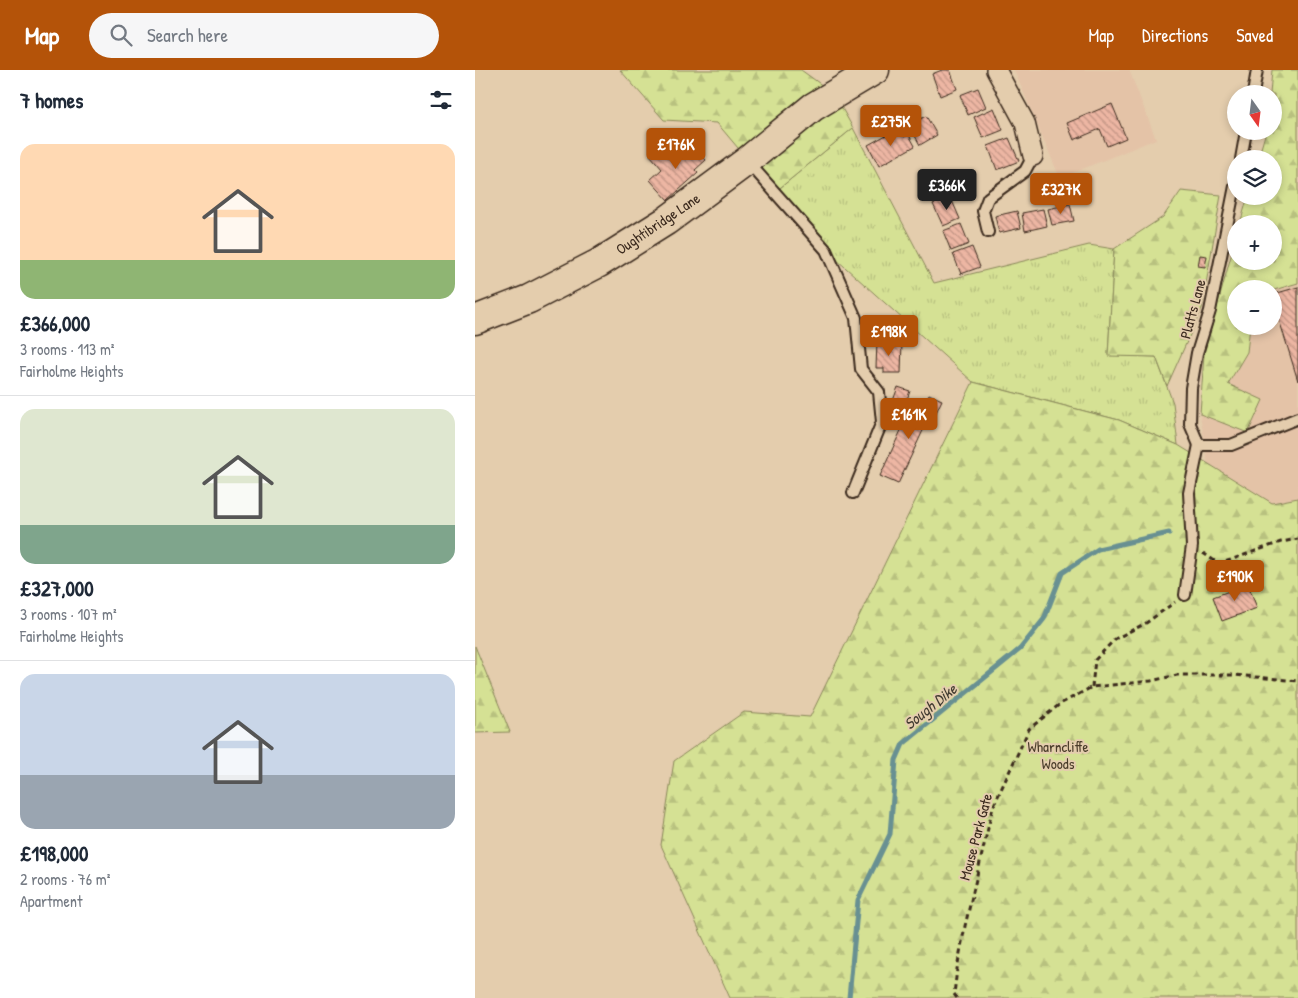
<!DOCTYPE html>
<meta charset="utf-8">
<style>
:root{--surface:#fff;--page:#f6f6f7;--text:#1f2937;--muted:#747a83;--line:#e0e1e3;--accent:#b45309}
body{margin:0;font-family:"Patrick Hand",sans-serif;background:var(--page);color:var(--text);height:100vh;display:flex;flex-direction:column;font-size:19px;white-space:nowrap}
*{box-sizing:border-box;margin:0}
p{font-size:16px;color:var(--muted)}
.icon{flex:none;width:28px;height:28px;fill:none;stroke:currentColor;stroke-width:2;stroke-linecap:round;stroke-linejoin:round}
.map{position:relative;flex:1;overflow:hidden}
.sheet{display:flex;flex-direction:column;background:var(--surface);width:475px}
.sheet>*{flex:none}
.needle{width:32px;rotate:166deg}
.fabs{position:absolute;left:752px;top:15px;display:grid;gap:10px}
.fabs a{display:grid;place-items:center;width:55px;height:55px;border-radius:50%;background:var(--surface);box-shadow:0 2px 8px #0003;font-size:25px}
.price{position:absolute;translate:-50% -42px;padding:0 11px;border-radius:5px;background:var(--accent);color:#fff;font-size:16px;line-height:32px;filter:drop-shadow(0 1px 2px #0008)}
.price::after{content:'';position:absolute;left:50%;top:30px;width:15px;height:11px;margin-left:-8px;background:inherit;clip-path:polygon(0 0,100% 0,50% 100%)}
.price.current{background:#222;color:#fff}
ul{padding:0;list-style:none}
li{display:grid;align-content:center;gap:10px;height:265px;padding:0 20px}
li+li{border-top:1px solid var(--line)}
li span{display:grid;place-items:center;height:155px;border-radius:15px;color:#555}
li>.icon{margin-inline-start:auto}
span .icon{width:90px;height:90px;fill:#fffc;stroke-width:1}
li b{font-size:21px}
h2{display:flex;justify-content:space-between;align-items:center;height:60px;padding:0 20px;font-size:21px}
header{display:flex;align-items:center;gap:30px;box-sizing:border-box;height:70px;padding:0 25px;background:var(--accent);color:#fff}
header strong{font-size:24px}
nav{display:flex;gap:28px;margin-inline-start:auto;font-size:18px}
.search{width:350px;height:45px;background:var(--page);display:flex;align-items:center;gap:12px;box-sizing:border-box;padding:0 18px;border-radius:28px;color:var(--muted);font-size:19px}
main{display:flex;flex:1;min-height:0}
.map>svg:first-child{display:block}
.built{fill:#e4c3a7}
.grass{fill:url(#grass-tufts);stroke:#888659}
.forest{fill:url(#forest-firs);stroke:#888659}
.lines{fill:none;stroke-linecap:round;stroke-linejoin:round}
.stream{stroke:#679092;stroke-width:5}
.building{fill:url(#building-back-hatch);stroke:#3b2a1e}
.lane-casing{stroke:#3b2a1e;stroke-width:14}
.street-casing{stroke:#3b2a1e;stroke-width:22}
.secondary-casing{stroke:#3b2a1e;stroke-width:31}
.path{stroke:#3b2a1e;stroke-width:3;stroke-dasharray:5 4;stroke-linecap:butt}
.lane{stroke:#e4cdad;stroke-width:10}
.street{stroke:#e4cdad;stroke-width:19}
.secondary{stroke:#e4cdad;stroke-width:28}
.labels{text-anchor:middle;stroke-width:4;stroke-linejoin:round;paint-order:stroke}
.street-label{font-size:15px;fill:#3b2a1e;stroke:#e4cdad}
.park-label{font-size:15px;fill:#4a3c2a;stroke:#e4cdad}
.water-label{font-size:16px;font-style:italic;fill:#423b31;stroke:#e4cdad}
</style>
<header>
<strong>Map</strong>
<div class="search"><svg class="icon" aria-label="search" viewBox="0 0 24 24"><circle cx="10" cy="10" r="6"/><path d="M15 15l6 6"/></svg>Search here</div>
<nav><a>Map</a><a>Directions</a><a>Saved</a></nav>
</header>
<main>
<section class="sheet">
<h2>7 homes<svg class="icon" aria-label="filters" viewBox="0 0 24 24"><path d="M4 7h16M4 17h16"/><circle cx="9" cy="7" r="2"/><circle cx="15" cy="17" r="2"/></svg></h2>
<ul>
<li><span style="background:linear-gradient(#ffd9b3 75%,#8fb573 0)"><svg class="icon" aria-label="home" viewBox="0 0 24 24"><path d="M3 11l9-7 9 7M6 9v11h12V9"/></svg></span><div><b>£366,000</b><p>3 rooms · 113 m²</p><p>Fairholme Heights</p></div></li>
<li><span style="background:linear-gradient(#dfe7d0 75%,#7fa58c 0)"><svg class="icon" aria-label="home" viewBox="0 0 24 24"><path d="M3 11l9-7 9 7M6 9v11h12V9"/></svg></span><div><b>£327,000</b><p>3 rooms · 107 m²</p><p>Fairholme Heights</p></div></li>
<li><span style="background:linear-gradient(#c9d6e8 65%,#9aa5b1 0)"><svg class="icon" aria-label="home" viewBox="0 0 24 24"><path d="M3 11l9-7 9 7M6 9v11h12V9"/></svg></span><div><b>£198,000</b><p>2 rooms · 76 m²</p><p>Apartment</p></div></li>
</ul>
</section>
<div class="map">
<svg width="823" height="928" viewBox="0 0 823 928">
<defs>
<pattern id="grass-tufts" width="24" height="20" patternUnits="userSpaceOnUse" patternTransform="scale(1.25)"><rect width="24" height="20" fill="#d5e194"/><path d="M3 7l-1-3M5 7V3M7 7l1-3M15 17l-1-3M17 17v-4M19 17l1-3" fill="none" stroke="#b8c17f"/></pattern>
<pattern id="forest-firs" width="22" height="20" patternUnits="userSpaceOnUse" patternTransform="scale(1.25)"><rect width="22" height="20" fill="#d5e194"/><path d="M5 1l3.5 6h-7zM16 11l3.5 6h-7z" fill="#b8c17f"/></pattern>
<pattern id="building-back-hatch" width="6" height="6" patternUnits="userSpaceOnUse" patternTransform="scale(1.25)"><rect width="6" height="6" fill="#edb6a3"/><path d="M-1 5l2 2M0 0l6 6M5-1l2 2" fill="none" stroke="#c19484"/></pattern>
</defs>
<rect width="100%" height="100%" fill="#e4cdad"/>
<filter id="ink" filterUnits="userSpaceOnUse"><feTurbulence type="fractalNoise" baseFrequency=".02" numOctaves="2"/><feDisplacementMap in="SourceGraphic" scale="10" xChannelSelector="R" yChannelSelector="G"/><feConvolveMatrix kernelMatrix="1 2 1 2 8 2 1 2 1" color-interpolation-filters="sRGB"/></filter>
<g filter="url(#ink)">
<g class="built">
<polygon points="539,0 654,0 681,69 585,108"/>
<polygon points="823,213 823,428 797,433 733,394 725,344 773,363 753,314 772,282 775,256 799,256 799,220"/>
</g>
<polygon class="grass" points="378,58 459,213 614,175 639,179 633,285 681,287 698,333 703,375 644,350 498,312 351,180 300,122"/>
<g class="forest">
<polygon points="145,0 326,0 359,24 378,58 300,122 242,53 189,50"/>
<polygon points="797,0 823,0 823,213 799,220 761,219 761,256 775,256 772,282 753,314 788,330 773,363 725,344 729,284 761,168 761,191 799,191 799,154 765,154 773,126 799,126 799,89 783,89 791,61 799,61 799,24 795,24"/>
<polygon points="706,121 746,125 727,238 692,316 681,287 633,286 639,179 688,147"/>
<polygon points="498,312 644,350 703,375 797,433 823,428 823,928 255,928 186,775 199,691 269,642 335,647"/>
<polygon points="0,576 35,662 0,663"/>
</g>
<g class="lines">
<polyline class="stream" points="374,928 383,830 415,764 421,690 428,674 545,579 569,549 587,503 623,479 694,463"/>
</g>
<g class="building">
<polygon points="467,0 475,0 482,19 465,26 457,4"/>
<polygon points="503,18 511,37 493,45 485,25"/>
<polygon points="637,34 651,68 632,76 625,59 599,70 592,53"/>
<polygon points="519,38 528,60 508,68 499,47"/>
<polygon points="451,46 462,65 445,75 434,55"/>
<polygon points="424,58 429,67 434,65 440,76 404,96 393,75"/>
<polygon points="534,68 544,91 522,100 513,76"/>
<polygon points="183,77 193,88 204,78 210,85 219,77 231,90 220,100 223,103 193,130 175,110 187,99 175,85"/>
<polygon points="475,126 485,149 468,156 458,134"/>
<polygon points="595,134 599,151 577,155 573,139"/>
<polygon points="568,139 572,156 550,161 547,143"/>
<polygon points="542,141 546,158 524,163 520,146"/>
<polygon points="486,154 494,174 476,181 468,161"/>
<polygon points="497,177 505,197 486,204 478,184"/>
<polygon points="725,185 732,186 730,197 723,196"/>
<polygon points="823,217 823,311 799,233 799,224"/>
<polygon points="402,271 427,272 426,303 409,303 409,298 401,298"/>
<polygon points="423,317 435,321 423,355 411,350"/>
<polygon points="454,324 467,330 456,353 452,352 423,414 405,406 434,343 443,347"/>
<polygon points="773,514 782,538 747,551 738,527"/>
</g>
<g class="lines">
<g class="lane-casing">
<g id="lane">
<polyline points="778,24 782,0"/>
<polyline points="766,89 771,61"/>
<polyline points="273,92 351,180 381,248 386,299 404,322 407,352 378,423"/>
<polyline points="513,162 508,141 513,128 550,101 558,86"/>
<polyline points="724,375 715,354 716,318 722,283 735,241 761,111"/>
<polyline points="724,375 756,375 823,348"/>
<polyline points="710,525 717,476 714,423 724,375"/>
</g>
</g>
<g class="street-casing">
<polyline id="street" points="521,0 550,53 558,86"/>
</g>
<g class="secondary-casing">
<polyline id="secondary" points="0,250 54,229 124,193 191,151 272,91 338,37 400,0"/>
</g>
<g class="path">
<polyline points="728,483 744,494 806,472 823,469"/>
<polyline points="617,617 620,590 640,569 671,553 700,532"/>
<polyline points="482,928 479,924 482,899 490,856 518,737 554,659 585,634 617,617 676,611 702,605 760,605 823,611"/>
</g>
<use href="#lane" class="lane"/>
<use href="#street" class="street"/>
<use href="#secondary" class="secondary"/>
</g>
</g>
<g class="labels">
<g class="street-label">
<text transform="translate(183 154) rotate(-34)" y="5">Oughtibridge Lane</text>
<text transform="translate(718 239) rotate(-75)" y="5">Platts Lane</text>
<text transform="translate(501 767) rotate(-75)" y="5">Mouse Park Gate</text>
</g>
<g class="park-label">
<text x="583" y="682">Wharncliffe<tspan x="583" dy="17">Woods</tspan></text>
</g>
<g class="water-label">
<text transform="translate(455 636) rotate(-39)" y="6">Sough Dike</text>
</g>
</g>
</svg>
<div class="fabs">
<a><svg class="needle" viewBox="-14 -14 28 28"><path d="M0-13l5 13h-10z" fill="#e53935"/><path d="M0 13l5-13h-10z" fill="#747a83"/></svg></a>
<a><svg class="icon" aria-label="layers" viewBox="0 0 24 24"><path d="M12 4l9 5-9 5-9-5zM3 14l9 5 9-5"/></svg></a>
<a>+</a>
<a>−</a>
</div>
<b class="price" style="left:416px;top:77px">£275K</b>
<b class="price" style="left:201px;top:100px">£176K</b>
<b class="price current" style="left:472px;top:141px">£366K</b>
<b class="price" style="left:586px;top:145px">£327K</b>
<b class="price" style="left:414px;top:287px">£198K</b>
<b class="price" style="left:434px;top:370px">£161K</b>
<b class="price" style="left:760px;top:532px">£190K</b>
</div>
</main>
